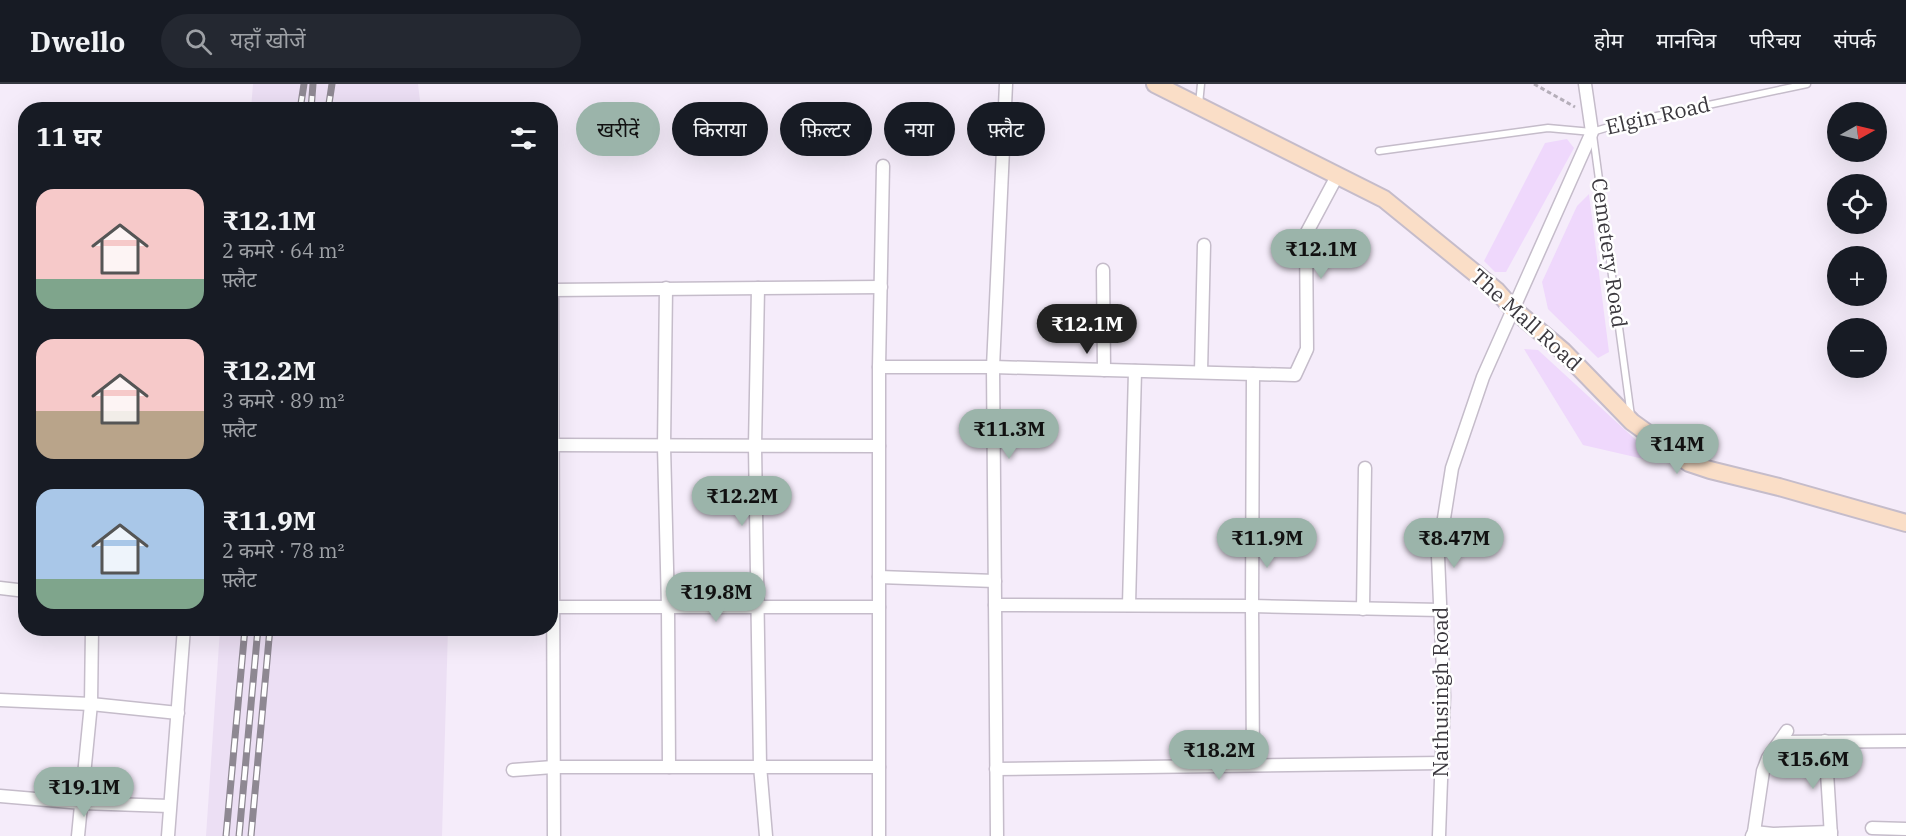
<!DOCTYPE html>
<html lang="hi">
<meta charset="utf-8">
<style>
:root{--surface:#171b24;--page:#242831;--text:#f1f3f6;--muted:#9ea1a6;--line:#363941;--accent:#9bb4aa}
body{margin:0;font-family:"IBM Plex Serif","Noto Sans Devanagari",serif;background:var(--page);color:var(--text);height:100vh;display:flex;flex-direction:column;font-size:22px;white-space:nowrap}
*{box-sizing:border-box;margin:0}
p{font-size:20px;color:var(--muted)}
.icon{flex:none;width:33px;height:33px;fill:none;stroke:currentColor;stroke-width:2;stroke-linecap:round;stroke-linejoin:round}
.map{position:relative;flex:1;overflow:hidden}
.drawer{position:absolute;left:18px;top:18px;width:540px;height:534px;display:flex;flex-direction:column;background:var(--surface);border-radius:24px;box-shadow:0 6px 24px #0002}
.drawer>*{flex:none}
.top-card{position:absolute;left:576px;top:18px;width:570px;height:54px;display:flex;gap:12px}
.needle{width:39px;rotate:82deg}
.tools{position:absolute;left:1827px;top:18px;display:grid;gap:12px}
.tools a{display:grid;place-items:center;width:60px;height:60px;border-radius:50%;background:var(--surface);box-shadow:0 6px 24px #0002;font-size:30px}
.price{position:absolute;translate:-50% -51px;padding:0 14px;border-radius:21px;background:var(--accent);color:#111;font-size:20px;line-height:39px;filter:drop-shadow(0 2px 3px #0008)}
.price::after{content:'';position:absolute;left:50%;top:36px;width:18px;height:14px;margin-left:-9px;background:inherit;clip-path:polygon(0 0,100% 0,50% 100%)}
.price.current{background:#222;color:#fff}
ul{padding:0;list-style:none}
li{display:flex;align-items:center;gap:18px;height:150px;padding:0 18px}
li span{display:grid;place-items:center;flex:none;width:168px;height:120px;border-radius:18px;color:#555}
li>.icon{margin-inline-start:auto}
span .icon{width:72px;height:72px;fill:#fffc;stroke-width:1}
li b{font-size:26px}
h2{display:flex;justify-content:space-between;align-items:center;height:72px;padding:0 18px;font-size:26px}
.pill{padding:0 21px;border-radius:27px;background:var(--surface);box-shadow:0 6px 24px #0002;font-size:21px;line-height:54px}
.pill.current{background:var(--accent);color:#111}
header{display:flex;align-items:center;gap:36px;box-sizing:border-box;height:84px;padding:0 30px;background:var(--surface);border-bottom:2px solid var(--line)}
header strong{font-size:28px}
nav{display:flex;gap:33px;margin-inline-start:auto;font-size:21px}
.search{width:420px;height:54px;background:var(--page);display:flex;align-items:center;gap:15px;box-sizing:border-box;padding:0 21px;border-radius:33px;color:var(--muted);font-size:22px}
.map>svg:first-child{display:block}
.built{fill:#ecdff4}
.green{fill:#efd8fc}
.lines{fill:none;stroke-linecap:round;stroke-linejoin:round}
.lane-casing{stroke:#c5bcca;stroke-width:9}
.street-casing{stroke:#c5bcca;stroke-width:15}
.secondary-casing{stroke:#c5bcca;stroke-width:20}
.path{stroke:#b5aeb9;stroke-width:3;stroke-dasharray:4.5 3;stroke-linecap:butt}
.lane{stroke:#fff;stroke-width:6}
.street{stroke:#fff;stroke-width:12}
.secondary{stroke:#fadec7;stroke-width:16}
.rail-casing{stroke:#8e8892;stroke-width:7}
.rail{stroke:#fff;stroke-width:4.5;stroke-dasharray:14;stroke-linecap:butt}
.labels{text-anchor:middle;stroke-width:5;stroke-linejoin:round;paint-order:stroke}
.street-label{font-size:21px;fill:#3b383e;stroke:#fff}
</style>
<header>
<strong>Dwello</strong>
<div class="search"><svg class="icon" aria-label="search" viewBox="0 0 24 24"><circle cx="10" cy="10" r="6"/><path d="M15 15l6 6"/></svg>यहाँ खोजें</div>
<nav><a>होम</a><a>मानचित्र</a><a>परिचय</a><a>संपर्क</a></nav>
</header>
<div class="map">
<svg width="1906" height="752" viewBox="0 0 1906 752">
<rect width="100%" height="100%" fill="#f5ecfa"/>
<g class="built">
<polygon points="253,0 418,0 421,25 251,25"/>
<polygon points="220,545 448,545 442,752 206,752"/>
</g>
<g class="green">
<polygon points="1567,55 1574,64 1506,188 1495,188 1484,177 1545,59"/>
<polygon points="1589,110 1609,268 1598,274 1548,225 1542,198 1577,122"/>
<polygon points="1524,265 1538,266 1661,379 1583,361"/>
</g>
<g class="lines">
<g class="lane-casing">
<g id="lane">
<polyline points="1199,20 1201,0"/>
<polyline points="1593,51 1631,332"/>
<polyline points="1379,67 1548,44 1592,48 1619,40 1807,0"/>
</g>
</g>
<g class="street-casing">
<g id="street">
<polyline points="1103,186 1104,286"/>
<polyline points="666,204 664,362 668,524 669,683"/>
<polyline points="758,204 755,362 760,682 766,752"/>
<polyline points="879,283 993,283 1295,291 1307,265 1306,150 1337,92"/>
<polyline points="1201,288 1204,161"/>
<polyline points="552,361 879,362"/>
<polyline points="879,493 995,497"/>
<polyline points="0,504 26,507"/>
<polyline points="995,521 1252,522 1441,526"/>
<polyline points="1129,521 1135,287"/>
<polyline points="553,523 879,523"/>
<polyline points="1363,525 1365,384"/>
<polyline points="0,616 91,620 178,629"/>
<polyline points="1825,657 1831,752"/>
<polyline points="1780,658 1906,657"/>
<polyline points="1253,681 1252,522 1253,290"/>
<polyline points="996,685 1442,679"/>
<polyline points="513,686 553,683 879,683"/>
<polyline points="0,712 82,719 169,722"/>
<polyline points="1872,744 1906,745"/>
<polyline points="1754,748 1773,750 1831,748"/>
<polyline points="78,752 91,620 92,544"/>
<polyline points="168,752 184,544"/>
<polyline points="554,752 552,206 881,203"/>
<polyline points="879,752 879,283 883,82"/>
<polyline points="997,752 993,283 1006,0"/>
<polyline points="1439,752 1444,612 1438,472 1452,384 1483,293 1592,48 1585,0"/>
<polyline points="1752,752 1754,748 1763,687 1768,674 1787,647"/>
</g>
</g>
<g class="secondary-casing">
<polyline id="secondary" points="1155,0 1384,115 1497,207 1512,224 1563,267 1632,338 1689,379 1710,386 1779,403 1906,439"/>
</g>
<polyline class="path" points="1534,0 1575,23"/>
<use href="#lane" class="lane"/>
<use href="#street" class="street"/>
<use href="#secondary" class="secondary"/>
<g class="rail-casing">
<g id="rail">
<polyline points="300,26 304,0"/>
<polyline points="311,26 313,0"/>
<polyline points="328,26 332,0"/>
<polyline points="226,752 245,544"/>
<polyline points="239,752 258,544"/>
<polyline points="251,752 270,544"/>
</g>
</g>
<use href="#rail" class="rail"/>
</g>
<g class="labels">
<g class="street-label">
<text transform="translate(1658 32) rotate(-13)" y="7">Elgin Road</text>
<text transform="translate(1609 169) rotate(82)" y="7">Cemetery Road</text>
<text transform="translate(1526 236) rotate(42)" y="7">The Mall Road</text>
<text transform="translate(1441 608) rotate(-90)" y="7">Nathusingh Road</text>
</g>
</g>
</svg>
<div class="tools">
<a><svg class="needle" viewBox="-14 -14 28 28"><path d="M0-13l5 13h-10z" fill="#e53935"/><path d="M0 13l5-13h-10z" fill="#9ea1a6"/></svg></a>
<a><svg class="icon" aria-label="locate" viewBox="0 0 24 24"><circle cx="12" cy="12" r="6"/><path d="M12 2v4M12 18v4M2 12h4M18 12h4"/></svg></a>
<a>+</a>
<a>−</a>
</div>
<b class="price" style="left:1321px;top:196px">₹12.1M</b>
<b class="price current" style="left:1087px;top:271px">₹12.1M</b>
<b class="price" style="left:1009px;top:376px">₹11.3M</b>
<b class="price" style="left:1677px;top:391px">₹14M</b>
<b class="price" style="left:742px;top:443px">₹12.2M</b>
<b class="price" style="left:1267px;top:485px">₹11.9M</b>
<b class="price" style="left:1454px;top:485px">₹8.47M</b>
<b class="price" style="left:716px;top:539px">₹19.8M</b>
<b class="price" style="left:1219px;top:697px">₹18.2M</b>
<b class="price" style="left:1813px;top:706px">₹15.6M</b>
<b class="price" style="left:84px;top:734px">₹19.1M</b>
<div class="top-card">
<a class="pill current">खरीदें</a>
<a class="pill">किराया</a>
<a class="pill">फ़िल्टर</a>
<a class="pill">नया</a>
<a class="pill">फ़्लैट</a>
</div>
<section class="drawer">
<h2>11 घर<svg class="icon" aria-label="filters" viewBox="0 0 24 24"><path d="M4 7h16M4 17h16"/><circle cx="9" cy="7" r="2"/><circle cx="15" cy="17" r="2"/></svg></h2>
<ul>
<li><span style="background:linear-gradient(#f6c9c9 75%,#7fa58c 0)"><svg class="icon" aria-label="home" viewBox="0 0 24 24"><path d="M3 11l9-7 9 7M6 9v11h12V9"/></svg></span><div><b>₹12.1M</b><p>2 कमरे · 64 m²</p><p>फ़्लैट</p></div></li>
<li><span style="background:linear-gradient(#f6c9c9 60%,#b9a48a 0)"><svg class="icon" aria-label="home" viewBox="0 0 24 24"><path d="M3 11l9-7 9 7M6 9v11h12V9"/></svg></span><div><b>₹12.2M</b><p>3 कमरे · 89 m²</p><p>फ़्लैट</p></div></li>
<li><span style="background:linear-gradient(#a9c7e8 75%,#7fa58c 0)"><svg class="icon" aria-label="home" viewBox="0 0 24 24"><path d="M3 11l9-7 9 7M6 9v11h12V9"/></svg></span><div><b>₹11.9M</b><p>2 कमरे · 78 m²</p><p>फ़्लैट</p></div></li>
</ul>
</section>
</div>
